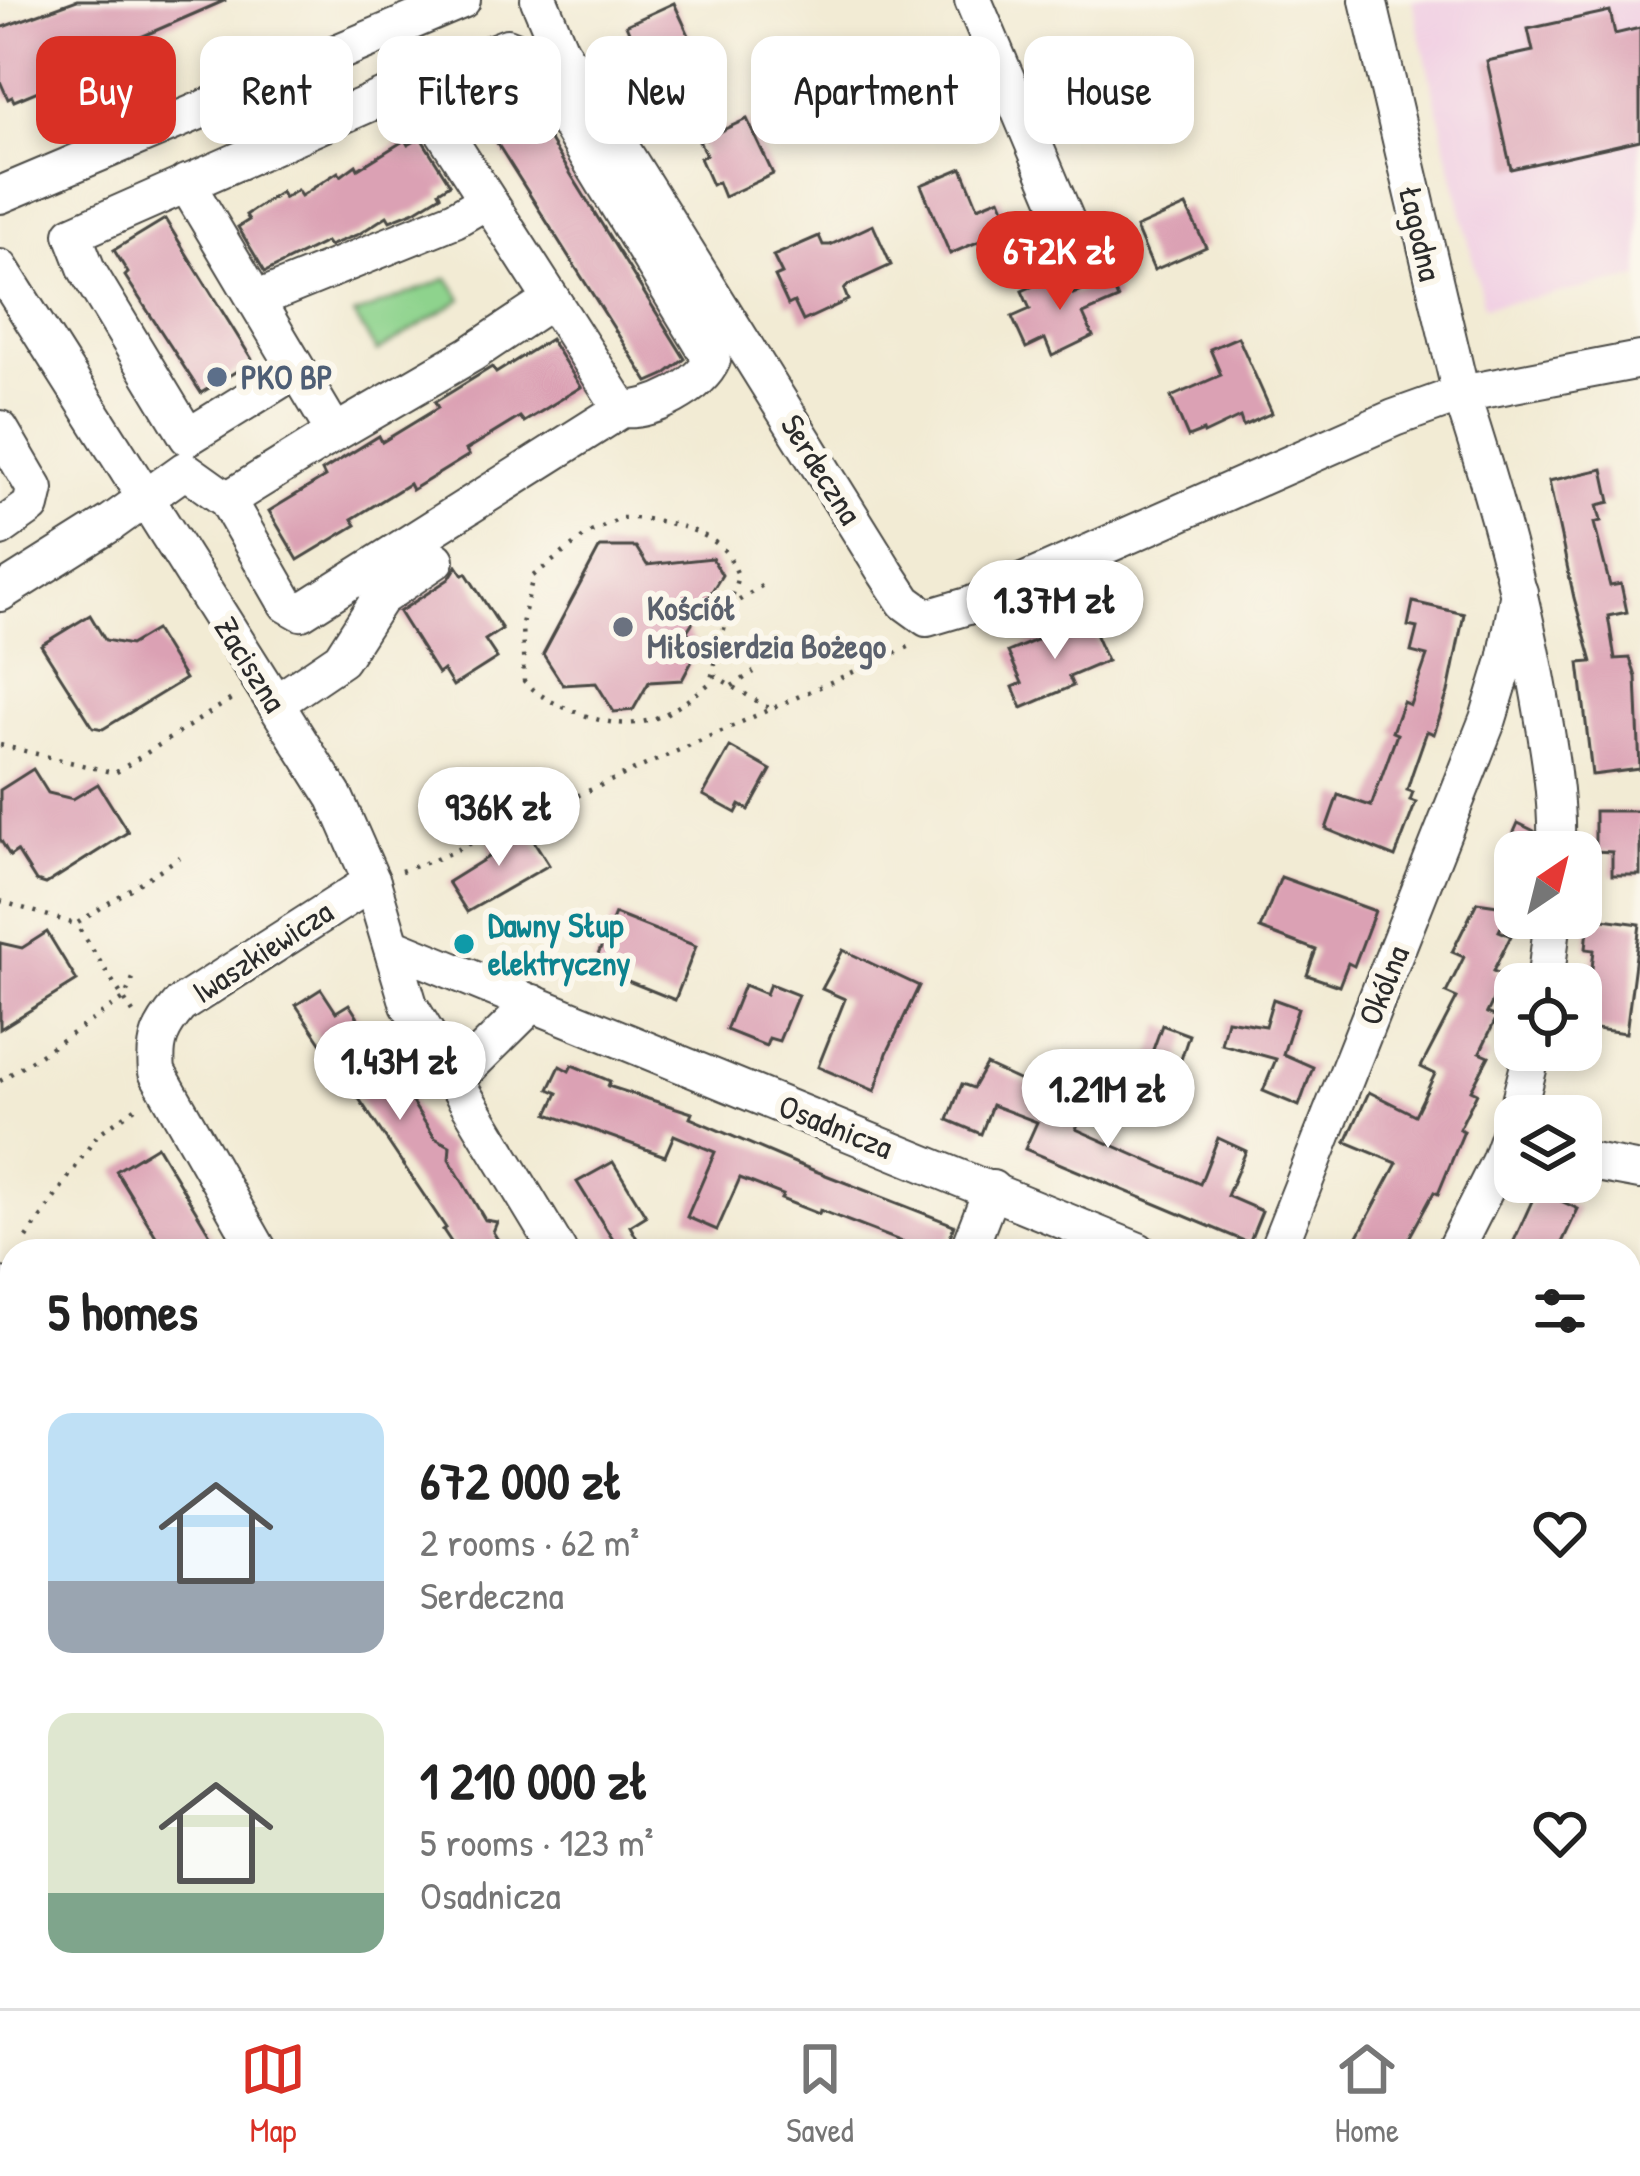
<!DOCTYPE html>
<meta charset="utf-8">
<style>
:root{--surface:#fff;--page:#f2f2f2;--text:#222;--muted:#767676;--line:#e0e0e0;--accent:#d93025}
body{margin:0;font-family:"Patrick Hand",sans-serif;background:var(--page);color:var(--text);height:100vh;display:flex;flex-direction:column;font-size:45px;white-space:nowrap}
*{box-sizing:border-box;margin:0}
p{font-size:39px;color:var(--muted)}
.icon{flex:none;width:66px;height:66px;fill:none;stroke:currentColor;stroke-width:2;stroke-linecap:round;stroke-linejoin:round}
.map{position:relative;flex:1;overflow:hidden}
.panel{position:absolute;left:0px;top:1239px;width:1641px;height:771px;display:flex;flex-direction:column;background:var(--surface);border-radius:36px 36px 0 0;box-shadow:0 6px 18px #0003}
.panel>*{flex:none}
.hud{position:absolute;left:36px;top:36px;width:1569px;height:108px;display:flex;gap:24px}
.needle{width:78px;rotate:35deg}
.fabs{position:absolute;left:1494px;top:831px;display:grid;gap:24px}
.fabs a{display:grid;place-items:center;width:108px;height:108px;border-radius:24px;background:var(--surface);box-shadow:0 6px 18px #0003;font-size:60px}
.price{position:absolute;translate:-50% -102px;padding:0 27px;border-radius:42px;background:#fff;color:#222;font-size:39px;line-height:78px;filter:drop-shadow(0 3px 6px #0008)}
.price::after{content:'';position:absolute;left:50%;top:72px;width:36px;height:27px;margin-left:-18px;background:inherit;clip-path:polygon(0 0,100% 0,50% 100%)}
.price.selected{background:var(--accent);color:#fff}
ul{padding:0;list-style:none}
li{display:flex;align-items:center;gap:36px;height:300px;padding:0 48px}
li span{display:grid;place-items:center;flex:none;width:336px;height:240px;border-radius:24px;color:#555}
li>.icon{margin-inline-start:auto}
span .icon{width:144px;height:144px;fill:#fffc;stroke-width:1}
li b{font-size:51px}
h2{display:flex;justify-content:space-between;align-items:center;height:144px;padding:0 48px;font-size:51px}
.pill{padding:0 42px;border-radius:24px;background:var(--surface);box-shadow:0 6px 18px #0003;font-size:42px;line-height:108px}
.pill.selected{background:var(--accent);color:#fff}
.menu{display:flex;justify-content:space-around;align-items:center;height:168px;border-top:3px solid var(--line);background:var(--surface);font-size:33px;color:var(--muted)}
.menu a{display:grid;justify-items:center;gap:6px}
.menu .selected{color:var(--accent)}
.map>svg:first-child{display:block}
.built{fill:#f1d0e3}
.green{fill:#8ed38d;stroke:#5c7f5c;stroke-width:3}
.building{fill:#dba1b4}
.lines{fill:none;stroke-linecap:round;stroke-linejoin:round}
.minor-casing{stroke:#494844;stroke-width:40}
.path{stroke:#494844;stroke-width:4.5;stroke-dasharray:3 9;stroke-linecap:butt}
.minor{stroke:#fff;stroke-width:36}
.service-dot{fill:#5c6f8a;stroke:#fbf7ec;stroke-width:4.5}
.worship-dot{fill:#6b7280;stroke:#fbf7ec;stroke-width:4.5}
.culture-dot{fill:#0f9aa8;stroke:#fbf7ec;stroke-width:4.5}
.labels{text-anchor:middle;stroke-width:12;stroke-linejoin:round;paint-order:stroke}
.street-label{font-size:33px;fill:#2b2b2b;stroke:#fbf7ec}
.service-label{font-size:33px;font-weight:bold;fill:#4e5e75;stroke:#fbf7ec;text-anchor:start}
.worship-label{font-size:33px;font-weight:bold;fill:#5b616d;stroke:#fbf7ec;text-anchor:start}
.culture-label{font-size:33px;font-weight:bold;fill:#0d838f;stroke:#fbf7ec;text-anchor:start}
</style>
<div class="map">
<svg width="1640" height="2008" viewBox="0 0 1640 2008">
<rect width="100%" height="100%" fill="#fbf7ec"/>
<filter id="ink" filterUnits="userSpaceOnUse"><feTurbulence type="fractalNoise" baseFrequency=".00833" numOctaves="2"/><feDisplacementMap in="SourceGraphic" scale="24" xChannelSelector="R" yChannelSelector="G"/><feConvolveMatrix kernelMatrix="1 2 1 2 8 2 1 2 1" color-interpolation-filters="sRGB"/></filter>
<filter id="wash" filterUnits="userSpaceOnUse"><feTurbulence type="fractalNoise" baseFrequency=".004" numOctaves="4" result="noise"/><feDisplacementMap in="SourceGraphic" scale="48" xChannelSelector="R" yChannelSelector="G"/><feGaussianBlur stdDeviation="2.7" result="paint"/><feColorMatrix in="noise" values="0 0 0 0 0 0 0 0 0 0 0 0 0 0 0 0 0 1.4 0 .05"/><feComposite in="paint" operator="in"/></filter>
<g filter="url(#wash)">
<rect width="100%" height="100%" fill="#f2ebd4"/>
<g class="built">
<polygon points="1412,0 1640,0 1640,278 1484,307"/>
<polygon points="0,1454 12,1473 12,1998 346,1998 353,2008 0,2008"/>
</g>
<polygon class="green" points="448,278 462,299 377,352 354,315"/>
<g id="blocks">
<g class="building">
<polygon points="77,0 226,0 67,69 70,76 55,84 14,101 12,97 8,99 0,81 0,28"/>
<polygon points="674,3 700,59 651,81 645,67 639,69 626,42 632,39 626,25"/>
<polygon points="1610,11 1615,34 1640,28 1640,140 1511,169 1487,61 1533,51 1528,29"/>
<polygon points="507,71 685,359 664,375 648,382 466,94 478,86 476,83"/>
<polygon points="747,119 773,174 724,197 718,182 712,185 700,158 706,155 699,141"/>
<polygon points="421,138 450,184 439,191 441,195 415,211 390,221 387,216 359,234 329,246 326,242 265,272 238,227 249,220 246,215 281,192 284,198 297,190 301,196 338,172 341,176 356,165 358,169 405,140 408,145"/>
<polygon points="962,168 978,207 1000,198 1012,227 950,254 921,185"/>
<polygon points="1186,206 1206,247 1154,270 1136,228"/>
<polygon points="165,219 253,361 201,393 125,276 128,273 114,250"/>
<polygon points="873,225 891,265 848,285 844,290 848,300 803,321 794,302 788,305 775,277 782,274 773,256 819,236 823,245 830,245"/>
<polygon points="1063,273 1073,294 1109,278 1118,299 1083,314 1093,336 1052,356 1045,339 1026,348 1012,317 1030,309 1022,291"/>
<polygon points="1238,337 1272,413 1243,426 1240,417 1204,434 1203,431 1188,437 1171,397 1221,375 1210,349"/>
<polygon points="550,339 581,387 524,422 520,417 466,450 469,455 412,490 409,484 352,519 356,525 298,560 269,511 325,477 322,471 379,436 382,442 438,408 435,402 492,367 496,373"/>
<polygon points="1603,469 1610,502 1597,505 1601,521 1594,523 1610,586 1621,584 1627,612 1608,616 1615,659 1630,658 1636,677 1640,769 1592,775 1579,663 1592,662 1574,598 1549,481"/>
<polygon points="600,547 636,547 647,565 712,558 722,575 687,631 699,648 682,680 649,682 633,710 614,712 596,683 563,685 543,654"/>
<polygon points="457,566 463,575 466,573 502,629 485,640 497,658 453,686 443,670 438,674 399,612 449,579"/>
<polygon points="1413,602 1464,614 1448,692 1434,734 1427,731 1412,774 1407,790 1413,792 1410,800 1416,802 1395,857 1326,829 1338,795 1371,806 1397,734 1392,732 1403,702 1410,705 1427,656 1411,652 1417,628 1408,626"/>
<polygon points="90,615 105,640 130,645 155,630 185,679 103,729 93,727 41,645"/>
<polygon points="1088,618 1107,661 1069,677 1073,686 1022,708 1013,687 1022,683 1008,652"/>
<polygon points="730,747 771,770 749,810 740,805 736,813 703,795"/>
<polygon points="33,769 48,793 73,799 98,784 128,832 46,884 36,881 17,851 10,856 0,839 0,790"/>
<polygon points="1595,811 1640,811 1640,875 1612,875 1612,852 1595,851"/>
<polygon points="1518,823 1534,831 1534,852 1505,852"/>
<polygon points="525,827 549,865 467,912 448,882 493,854 488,843"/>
<polygon points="1281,877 1375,911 1354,966 1348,963 1339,986 1307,975 1316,950 1260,929"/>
<polygon points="1477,902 1511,907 1499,931 1511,936 1493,971 1505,976 1487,1013 1497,1017 1480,1052 1489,1056 1471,1090 1477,1093 1459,1129 1464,1131 1438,1194 1434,1192 1402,1251 1350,1251 1397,1163 1346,1142 1369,1092 1415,1115 1435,1074 1421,1067 1457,998 1446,993 1464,957 1452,952"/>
<polygon points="615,914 696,946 675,1000 593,967"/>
<polygon points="1589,917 1640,924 1626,1033 1581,1027 1581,994 1589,995 1594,950 1586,949"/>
<polygon points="47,932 77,981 0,1029 0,943 22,948"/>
<polygon points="843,950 919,986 887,1053 875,1091 818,1067 845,999 822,989"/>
<polygon points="770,984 798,995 779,1041 769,1038 766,1046 726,1030 744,985 766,994"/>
<polygon points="321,989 336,1012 349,1004 435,1138 450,1146 449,1159 485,1220 497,1222 493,1232 505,1251 457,1251 443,1230 446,1228 296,1005"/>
<polygon points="1273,999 1298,1008 1283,1054 1313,1067 1299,1106 1263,1091 1276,1059 1221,1044 1227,1020 1265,1026"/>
<polygon points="1162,1025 1189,1035 1172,1087 1143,1077"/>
<polygon points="572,1065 610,1081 608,1086 692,1113 690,1118 795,1163 954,1225 945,1251 905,1251 908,1244 820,1210 819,1214 781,1199 783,1195 740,1178 717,1230 687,1217 715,1152 674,1135 665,1156 548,1114 558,1093 549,1089 560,1066 569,1071"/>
<polygon points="986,1065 1040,1090 1047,1073 1091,1092 1076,1129 1200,1184 1218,1138 1246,1151 1227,1196 1262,1211 1249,1243 1025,1149 1037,1122 992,1105 981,1134 948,1120 962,1084 973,1088"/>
<polygon points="157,1146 220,1251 165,1251 116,1171"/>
<polygon points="613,1162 646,1216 630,1226 644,1251 620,1251 577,1182"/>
<polygon points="1537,1190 1578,1209 1558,1251 1530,1251 1513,1243"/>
</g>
</g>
</g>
<g filter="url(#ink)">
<use href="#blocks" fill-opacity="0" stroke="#494844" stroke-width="3"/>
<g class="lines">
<g class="minor-casing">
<g id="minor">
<polyline points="539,0 560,50 886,573 905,602 927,618 971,605 1394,418 1461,394 1368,0"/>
<polyline points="973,0 1075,242"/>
<polyline points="186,183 335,433 227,500"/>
<polyline points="0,195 462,0"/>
<polyline points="0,268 335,798 372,882 409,1005 558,1251"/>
<polyline points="255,300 455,219 486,201"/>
<polyline points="552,300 622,409"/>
<polyline points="0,429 35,489 31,506 0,528"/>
<polyline points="335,433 471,354 552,300 413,84"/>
<path d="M0 593 111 523 185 470 227 500 287 604 301 612 622 409C651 412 700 387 712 360L536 70 522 53 507 47 413 84 73 234 87 270 188 437 296 370"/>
<polyline points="276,703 341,659 380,598 436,560"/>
<path d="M1556 852C1558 799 1549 748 1540 697 1522 593 1494 494 1461 394L1640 360"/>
<polyline points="392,946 1138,1251"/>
<polyline points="1545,984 1553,918"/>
<polyline points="453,1082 533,1003"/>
<polyline points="1516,1116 1533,1050"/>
<polyline points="1581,1160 1640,1171"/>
<path d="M259 1251 157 1072C154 1041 160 1028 180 1005L372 882"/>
<polyline points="968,1251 992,1189"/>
<polyline points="1277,1251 1488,719 1506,660 1519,592"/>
<polyline points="1454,1251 1499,1162 1515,1118"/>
<polyline points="0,1286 12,1306"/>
<polyline points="1629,1481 1640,1486"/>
<polyline points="0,1542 12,1574"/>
<polyline points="1629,1795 1640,1806"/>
<polyline points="1629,1934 1640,1927"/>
<polyline points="0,1975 12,1968"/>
<polyline points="275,1998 281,2008"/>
<polyline points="441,1998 447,2008"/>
<polyline points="713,1998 719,2008"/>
<polyline points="1024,1998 1030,2008"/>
<polyline points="1355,1998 1362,2008"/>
<polyline points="1513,2008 1528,1998"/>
</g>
</g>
<g class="path">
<path d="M622 518C653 517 702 527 724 550 730 557 734 566 738 575L710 683C664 720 637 735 581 714 559 706 541 698 524 681L522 624 533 576 589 533Z"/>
<polyline points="729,607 763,585"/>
<polyline points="714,675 770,709"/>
<polyline points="732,686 754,672"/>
<polyline points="0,745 115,773 233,698"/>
<polyline points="401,871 434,860 911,646"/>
<polyline points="0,901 75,924"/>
<polyline points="133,1013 124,999 134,976"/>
<polyline points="0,1081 124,999 76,924 180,857"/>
<polyline points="27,1238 98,1134 141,1104"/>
<polyline points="0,1363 12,1381"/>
<polyline points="0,1785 12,1777"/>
<polyline points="394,1998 400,2008"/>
</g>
<use href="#minor" class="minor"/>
</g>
</g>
<circle class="service-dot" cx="217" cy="377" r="12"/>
<circle class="worship-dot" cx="623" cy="627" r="12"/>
<circle class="culture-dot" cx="464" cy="944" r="12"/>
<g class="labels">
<g class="street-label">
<text transform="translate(1421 233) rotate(77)" y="12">Łagodna</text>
<text transform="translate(822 469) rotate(58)" y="12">Serdeczna</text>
<text transform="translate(251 664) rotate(58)" y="12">Zaciszna</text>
<text transform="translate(262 951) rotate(-33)" y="12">Iwaszkiewicza</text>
<text transform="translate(1383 985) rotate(-68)" y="12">Okólna</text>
<text transform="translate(836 1126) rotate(22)" y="12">Osadnicza</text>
</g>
<g class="service-label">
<text x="241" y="389">PKO BP</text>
</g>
<g class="worship-label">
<text x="647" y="620">Kościół<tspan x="647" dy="38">Miłosierdzia Bożego</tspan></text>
</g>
<g class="culture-label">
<text x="488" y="937">Dawny Słup<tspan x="488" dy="38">elektryczny</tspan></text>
</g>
</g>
</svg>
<div class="fabs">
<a><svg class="needle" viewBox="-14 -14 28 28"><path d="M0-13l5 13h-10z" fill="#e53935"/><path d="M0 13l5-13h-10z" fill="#767676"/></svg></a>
<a><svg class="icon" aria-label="locate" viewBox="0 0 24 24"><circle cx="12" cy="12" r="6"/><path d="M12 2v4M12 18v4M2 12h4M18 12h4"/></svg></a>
<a><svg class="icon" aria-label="layers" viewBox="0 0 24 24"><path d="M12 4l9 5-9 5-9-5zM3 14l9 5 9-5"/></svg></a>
</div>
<b class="price selected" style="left:1060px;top:313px">672K zł</b>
<b class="price" style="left:1055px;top:662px">1.37M zł</b>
<b class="price" style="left:499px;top:869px">936K zł</b>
<b class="price" style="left:400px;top:1123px">1.43M zł</b>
<b class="price" style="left:1108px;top:1151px">1.21M zł</b>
<div class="hud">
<a class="pill selected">Buy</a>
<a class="pill">Rent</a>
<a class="pill">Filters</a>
<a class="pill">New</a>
<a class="pill">Apartment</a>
<a class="pill">House</a>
</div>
<section class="panel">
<h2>5 homes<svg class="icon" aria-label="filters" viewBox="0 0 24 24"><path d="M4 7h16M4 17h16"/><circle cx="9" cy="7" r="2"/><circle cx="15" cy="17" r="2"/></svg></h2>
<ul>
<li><span style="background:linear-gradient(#bfe0f5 70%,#9aa5b1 0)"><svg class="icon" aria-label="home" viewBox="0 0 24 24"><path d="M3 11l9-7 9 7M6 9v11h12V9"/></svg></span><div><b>672 000 zł</b><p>2 rooms · 62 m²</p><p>Serdeczna</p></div><svg class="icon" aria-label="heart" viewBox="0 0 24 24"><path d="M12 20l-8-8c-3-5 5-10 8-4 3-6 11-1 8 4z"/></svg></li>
<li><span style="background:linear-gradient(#dfe7d0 75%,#7fa58c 0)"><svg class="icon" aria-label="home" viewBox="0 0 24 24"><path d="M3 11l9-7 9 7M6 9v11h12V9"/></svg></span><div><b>1 210 000 zł</b><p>5 rooms · 123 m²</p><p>Osadnicza</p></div><svg class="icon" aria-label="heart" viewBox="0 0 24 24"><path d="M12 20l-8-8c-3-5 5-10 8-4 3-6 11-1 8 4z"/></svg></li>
</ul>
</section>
</div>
<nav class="menu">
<a class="selected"><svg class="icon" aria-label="map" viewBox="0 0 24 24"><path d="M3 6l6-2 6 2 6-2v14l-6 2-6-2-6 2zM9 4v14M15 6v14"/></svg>Map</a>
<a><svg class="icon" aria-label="saved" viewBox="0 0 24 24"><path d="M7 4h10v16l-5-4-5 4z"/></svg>Saved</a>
<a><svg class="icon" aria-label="home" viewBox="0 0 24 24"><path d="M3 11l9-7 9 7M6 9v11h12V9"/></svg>Home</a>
</nav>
